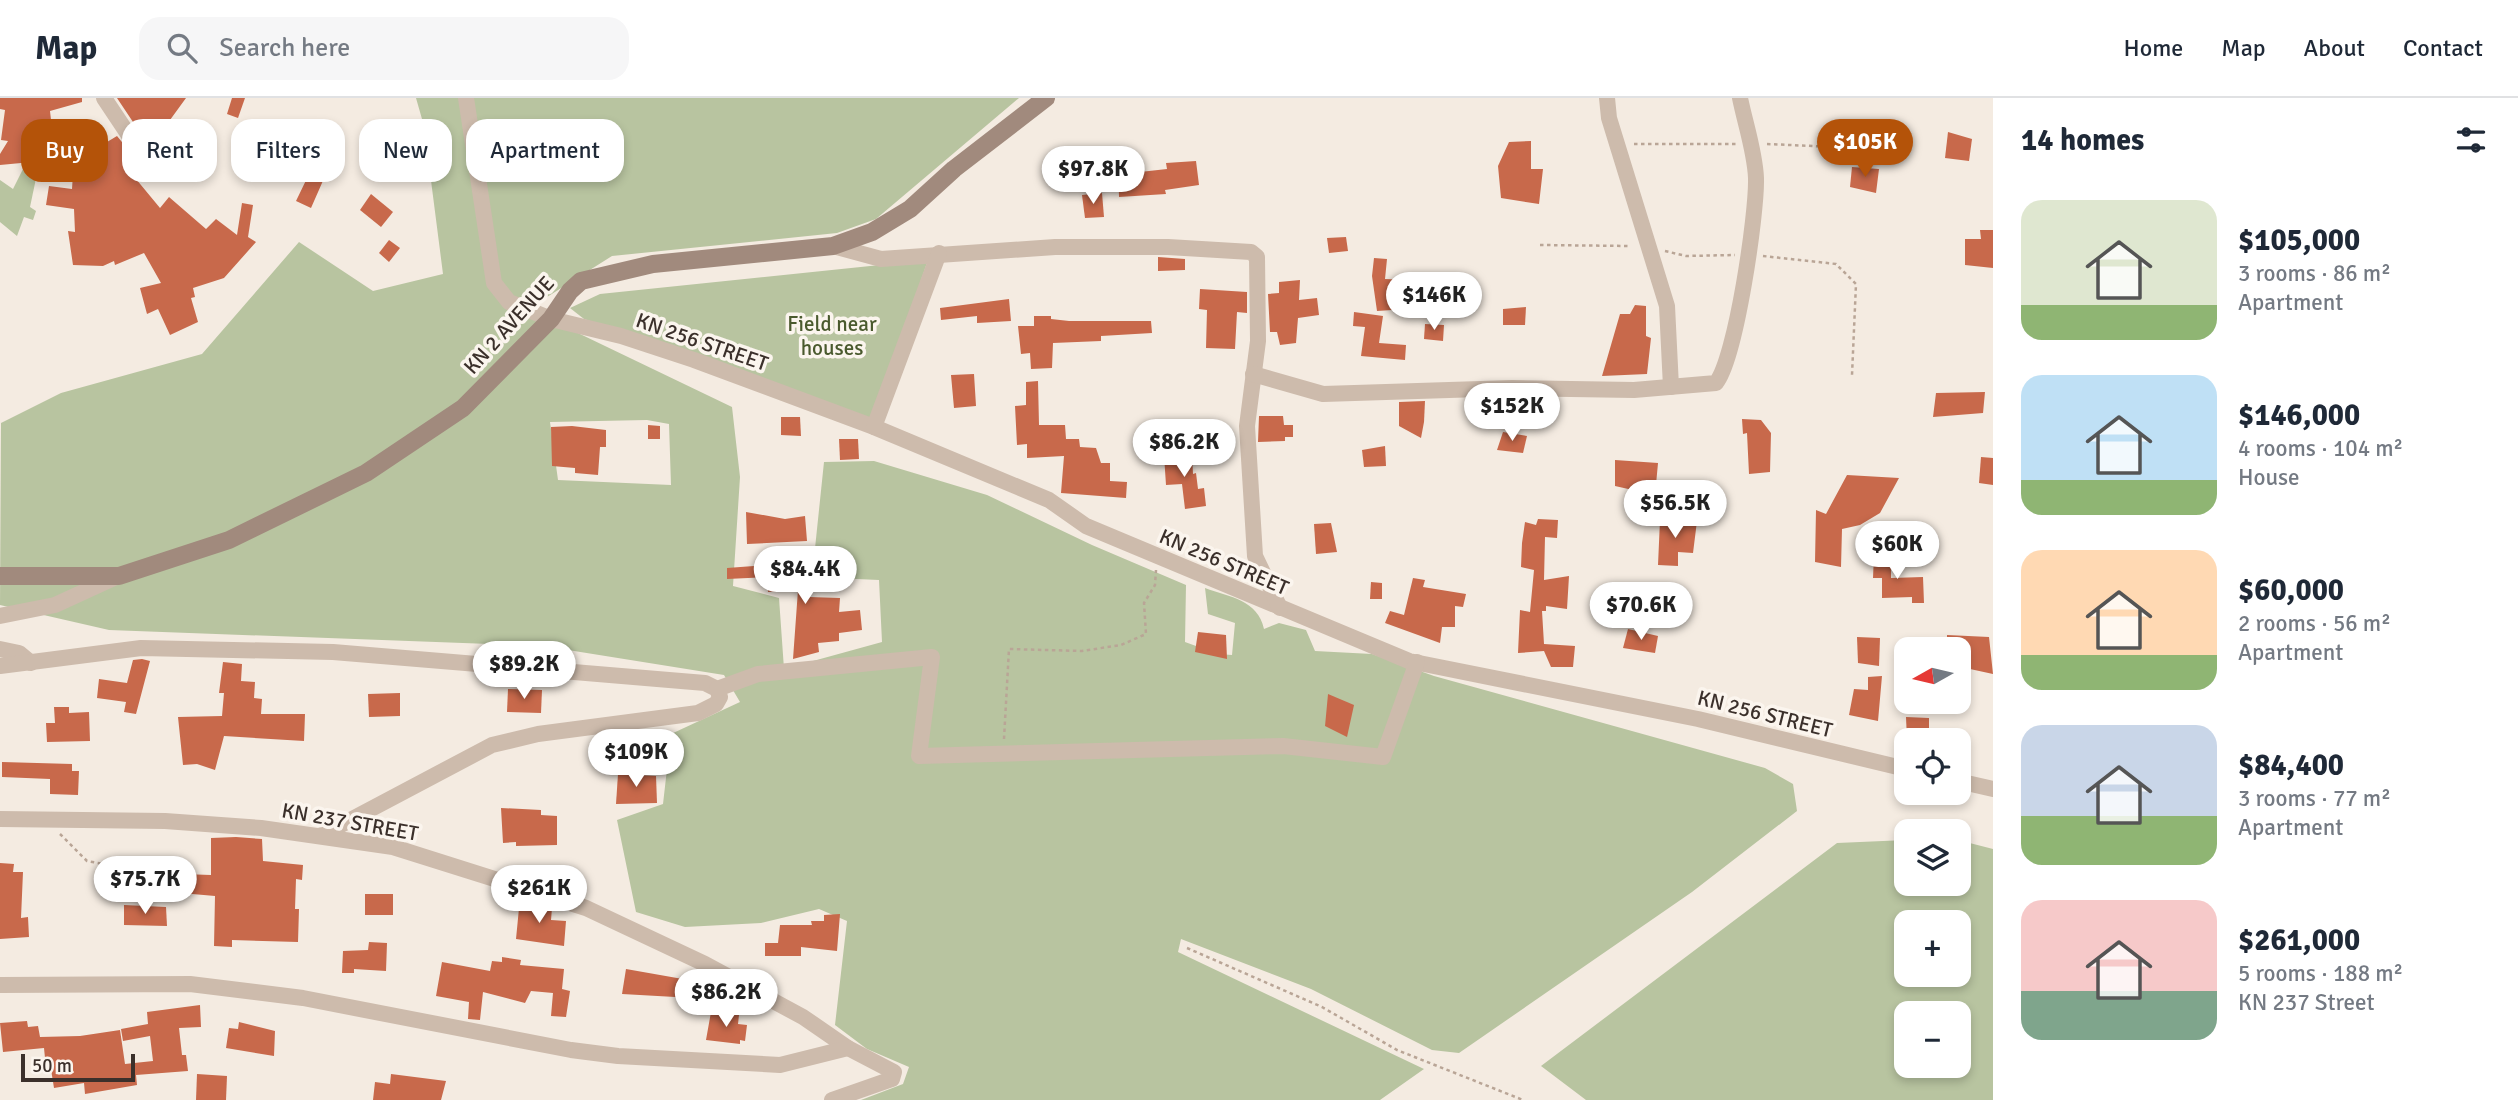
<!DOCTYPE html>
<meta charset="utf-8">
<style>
:root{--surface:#fff;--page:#f6f6f7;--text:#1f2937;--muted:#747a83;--line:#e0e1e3;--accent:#b45309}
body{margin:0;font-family:Signika,sans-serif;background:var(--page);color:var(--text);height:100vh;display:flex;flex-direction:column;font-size:26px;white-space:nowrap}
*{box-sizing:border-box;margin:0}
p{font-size:23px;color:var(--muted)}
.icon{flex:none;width:38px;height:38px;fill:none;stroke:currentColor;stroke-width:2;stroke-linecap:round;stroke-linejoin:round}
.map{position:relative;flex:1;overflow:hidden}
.sheet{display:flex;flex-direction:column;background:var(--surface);width:525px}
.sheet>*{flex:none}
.hud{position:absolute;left:21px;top:21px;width:665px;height:63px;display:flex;gap:14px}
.needle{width:46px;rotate:262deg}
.controls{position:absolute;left:1894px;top:539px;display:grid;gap:14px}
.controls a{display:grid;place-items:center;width:77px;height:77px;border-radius:14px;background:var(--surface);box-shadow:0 4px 10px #0003;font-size:35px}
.scale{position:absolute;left:21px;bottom:18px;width:114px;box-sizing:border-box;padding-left:7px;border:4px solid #3b302b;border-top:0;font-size:19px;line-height:24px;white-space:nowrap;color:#3b302b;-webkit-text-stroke:5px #fbf5ee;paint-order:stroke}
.price{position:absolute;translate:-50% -60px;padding:0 16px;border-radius:24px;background:#fff;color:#222;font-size:23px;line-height:46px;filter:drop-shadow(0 2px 4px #0008)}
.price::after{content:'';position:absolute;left:50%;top:42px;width:21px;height:16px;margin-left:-10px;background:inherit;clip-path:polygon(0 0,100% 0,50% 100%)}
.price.current{background:var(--accent);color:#fff}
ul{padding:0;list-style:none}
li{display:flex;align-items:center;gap:21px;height:175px;padding:0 28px}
li span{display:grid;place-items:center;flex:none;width:196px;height:140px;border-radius:21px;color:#555}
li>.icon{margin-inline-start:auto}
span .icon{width:84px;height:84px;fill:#fffc;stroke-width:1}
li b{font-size:30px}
h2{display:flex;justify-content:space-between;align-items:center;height:84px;padding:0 28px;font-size:30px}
.chip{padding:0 24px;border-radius:21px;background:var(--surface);box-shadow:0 4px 10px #0003;font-size:24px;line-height:63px}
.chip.current{background:var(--accent);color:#fff}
header{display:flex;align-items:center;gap:42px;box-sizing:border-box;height:98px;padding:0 35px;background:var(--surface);border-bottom:2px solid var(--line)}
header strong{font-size:33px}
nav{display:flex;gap:38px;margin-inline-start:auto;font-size:24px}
.search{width:490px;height:63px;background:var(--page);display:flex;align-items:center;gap:18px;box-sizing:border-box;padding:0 24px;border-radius:21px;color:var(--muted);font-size:26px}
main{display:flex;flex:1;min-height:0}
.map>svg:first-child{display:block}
.green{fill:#b8c4a0;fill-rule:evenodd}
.building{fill:#c8694b}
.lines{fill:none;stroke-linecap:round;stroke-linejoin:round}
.path{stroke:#b9a596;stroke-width:2.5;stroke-dasharray:3.5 3.5;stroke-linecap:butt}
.minor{stroke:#cdbbac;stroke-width:16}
.secondary{stroke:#a18a7d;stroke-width:18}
.labels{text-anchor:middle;stroke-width:7;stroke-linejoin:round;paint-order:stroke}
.park-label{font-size:21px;fill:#4a5a2e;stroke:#fbf5ee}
.street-label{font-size:21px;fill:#3b302b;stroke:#fbf5ee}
</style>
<header>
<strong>Map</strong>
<div class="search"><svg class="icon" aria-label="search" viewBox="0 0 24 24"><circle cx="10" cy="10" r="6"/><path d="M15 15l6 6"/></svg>Search here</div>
<nav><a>Home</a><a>Map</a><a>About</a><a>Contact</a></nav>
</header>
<main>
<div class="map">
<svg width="1993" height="1002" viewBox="0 0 1993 1002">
<rect width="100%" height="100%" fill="#f4ebe1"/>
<g class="green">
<path d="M416 0H1019L876 121 837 135 612 158 528 211 732 309 740 379 733 488 779 500 784 571 882 544 879 482 812 479 824 364 874 363 987 397 1092 447 1186 487 1185 544 1218 556 1232 557 1235 525 1208 516 1205 490C1230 499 1258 502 1264 531L1279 525 1306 532 1315 553 1372 556 1434 578 1765 670 1793 686 1797 713 1692 794 1459 955 1432 952 1311 891 1181 841 1178 854 1424 971 1380 1002H861L903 986 909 969 867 951 835 927 847 823 819 811 761 825 685 829 636 814 617 722 663 706 671 636 740 604 724 577 543 548 109 532 0 507 1 325 61 295 202 256 299 144 373 193 443 176 424 28ZM647 322 669 326 671 387 558 382 550 324Z"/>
<polygon points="24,69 38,71 30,109 36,113 33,122 24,119 17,138 0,124 0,82 13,91"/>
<polygon points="928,162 873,321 584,221 570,210 600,196"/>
<path d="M1906 742V786H1958V742L1993 751V1002H1586L1541 968 1837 745ZM1906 824H1958V877H1906ZM1906 915H1958V968H1906Z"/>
</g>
<g class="building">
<polygon points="0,0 82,0 82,4 50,13 53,40 89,38 87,56 117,38 126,49 139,44 139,33 117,0 186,0 170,22 174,26 165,37 170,41 136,81 160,110 169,99 206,131 216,121 237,137 242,105 253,107 248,139 256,144 224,180 193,190 195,199 191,200 198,224 170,237 158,211 147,216 140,190 161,185 144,155 115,167 114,163 103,168 73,167 68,133 75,134 74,111 46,107 49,88 72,91 74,60 0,67 0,56 8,43 1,42 5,12 0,11"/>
<polygon points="232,0 245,0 238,20 227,16"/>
<polygon points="318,34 340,44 311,110 296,103 310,74 301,69"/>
<polygon points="1948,34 1972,41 1969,63 1945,60"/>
<polygon points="1531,43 1531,71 1543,71 1539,106 1501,100 1498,68 1509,44"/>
<polygon points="1138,57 1140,74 1167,71 1166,65 1196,63 1199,87 1165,92 1166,96 1119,99 1118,59"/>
<polygon points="1852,69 1879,71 1876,95 1850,89"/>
<polygon points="1102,95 1104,119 1085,120 1082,97"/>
<polygon points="371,96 393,114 381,129 360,112"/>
<polygon points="1980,132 1993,132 1993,170 1965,167 1965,141 1981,141"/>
<polygon points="1346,139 1348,153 1329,155 1327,140"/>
<polygon points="389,142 400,150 389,164 379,155"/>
<polygon points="1158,159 1185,161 1185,172 1158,173"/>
<polygon points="1374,160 1387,161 1385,181 1436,183 1436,217 1422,217 1422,210 1377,213 1372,178"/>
<polygon points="1300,182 1299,202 1317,200 1319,217 1298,220 1296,245 1280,247 1277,234 1270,234 1268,196 1279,195 1279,184"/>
<polygon points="1200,191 1247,194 1247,215 1237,214 1235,251 1206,250 1207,212 1199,211"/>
<polygon points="1009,201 1011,223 977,225 977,218 941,222 940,210"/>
<polygon points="1635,207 1646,208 1646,238 1651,240 1647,276 1602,278 1620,216 1630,216"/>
<polygon points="1526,209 1525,227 1503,227 1503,211"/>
<polygon points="1354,214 1383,218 1379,245 1406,247 1405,262 1361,258 1365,229 1353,228"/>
<polygon points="1034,218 1051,218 1051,221 1069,223 1151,223 1152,235 1101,238 1101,243 1053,245 1052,270 1031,271 1030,255 1021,256 1018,228 1034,228"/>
<polygon points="1425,226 1444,227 1443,243 1424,241"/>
<polygon points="974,276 976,308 954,310 951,277"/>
<polygon points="1038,283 1039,327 1065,327 1066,341 1079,341 1080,349 1096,350 1101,365 1110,365 1110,383 1127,384 1126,400 1061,395 1064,358 1027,360 1027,346 1017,347 1015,308 1026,307 1026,284"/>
<polygon points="1985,294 1983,315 1933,319 1936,295"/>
<polygon points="1425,303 1424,324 1421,340 1399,328 1399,304"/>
<polygon points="1259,318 1283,318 1284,327 1293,327 1293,339 1285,339 1285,343 1258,344"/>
<polygon points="781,319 800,319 801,338 781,337"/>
<polygon points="1742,321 1761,322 1771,335 1770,374 1749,376 1747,335 1743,336"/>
<polygon points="648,327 660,328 660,341 648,341"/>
<polygon points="572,328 606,332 606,349 600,349 598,377 575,375 575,370 552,368 551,329"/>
<polygon points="1503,334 1527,338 1523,355 1497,352"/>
<polygon points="839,341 858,341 859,361 840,362"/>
<polygon points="1385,348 1386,368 1364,369 1362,352"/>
<polygon points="1192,355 1193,376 1196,375 1198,391 1204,390 1206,408 1185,411 1182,386 1166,387 1164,357"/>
<polygon points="1981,359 1993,360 1993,387 1979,385"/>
<polygon points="1615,362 1658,365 1655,397 1615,388"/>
<polygon points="1847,377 1899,380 1880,415 1860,427 1842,431 1841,469 1815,464 1816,412 1826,416"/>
<polygon points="746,414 785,421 805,418 807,443 747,446"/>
<polygon points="1538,421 1558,422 1557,440 1545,439 1544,482 1569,478 1567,511 1546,508 1546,513 1542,513 1544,546 1575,548 1573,569 1551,569 1544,553 1518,555 1520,512 1530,514 1534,472 1521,469 1522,445 1525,424 1536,427"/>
<polygon points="1660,422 1697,423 1693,455 1678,454 1678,468 1658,467"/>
<polygon points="1331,425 1337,454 1316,456 1314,426"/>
<polygon points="1874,456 1891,456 1891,480 1923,479 1924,505 1912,505 1912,499 1882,500 1882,480 1873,480"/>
<polygon points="793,465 805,467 809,499 840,500 839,514 860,512 862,532 839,535 839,543 818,545 819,554 793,561 798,492 768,494 767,479 727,481 727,470"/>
<polygon points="1413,480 1425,482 1423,489 1466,496 1463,509 1455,508 1455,529 1442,529 1440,545 1385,525 1390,513 1404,517"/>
<polygon points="1371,484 1382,485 1382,501 1370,501"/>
<polygon points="1628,531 1658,538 1655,555 1623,550"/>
<polygon points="1198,534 1226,537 1227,561 1195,554"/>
<polygon points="1947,537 1989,539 1993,576 1970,571 1970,563 1958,562 1958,551 1947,551"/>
<polygon points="1857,539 1880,540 1879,568 1858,565"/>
<polygon points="142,561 150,563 136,616 124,614 126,604 97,600 99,581 127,585 133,562"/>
<polygon points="223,564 242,566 241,583 255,584 254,600 262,601 261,616 305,616 304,643 224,638 215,672 197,666 183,667 178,619 222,618 224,595 219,595"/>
<polygon points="1882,578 1878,623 1849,617 1854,591 1868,592 1868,579"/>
<polygon points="508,591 542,592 541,615 507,614"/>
<polygon points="400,595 400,618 369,619 368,596"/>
<polygon points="1328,596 1354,607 1347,639 1325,628"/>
<polygon points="54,609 69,609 69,615 89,614 90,643 47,644 46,625 55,625"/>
<polygon points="1906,619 1929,620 1929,642 1907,642"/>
<polygon points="2,664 72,666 72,673 79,673 78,697 50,696 50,681 2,679"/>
<polygon points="618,676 656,678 657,705 616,706"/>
<polygon points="501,710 541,712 541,717 557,718 557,747 516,748 516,744 503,745"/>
<polygon points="236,739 262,741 263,763 303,767 302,782 296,781 295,811 299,811 298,844 232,842 232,849 214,848 215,798 181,795 182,776 211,777 211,740"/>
<polygon points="0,765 14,766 13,774 23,774 21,820 28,819 29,839 0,841"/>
<rect x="365" y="796" width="28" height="21"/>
<polygon points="520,800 552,810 551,822 566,823 564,848 516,841"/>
<polygon points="124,807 166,809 167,828 124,827"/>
<polygon points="840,816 837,853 801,849 801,858 765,858 765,845 778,845 780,827 812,827 811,823 824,823 824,817"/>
<polygon points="369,844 387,845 386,873 354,871 354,875 342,875 343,853 368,852"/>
<polygon points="502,859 521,862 520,867 564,871 562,891 570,893 566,919 551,918 553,895 531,893 525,905 483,894 480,922 468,921 469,904 436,898 442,864 490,873 492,863 502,864"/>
<polygon points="626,871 694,883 693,900 622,896"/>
<polygon points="200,907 201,929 179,930 182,957 186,957 188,973 136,977 137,987 85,996 84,985 54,990 49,959 45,960 44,950 3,954 0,925 27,923 28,929 38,928 40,939 80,938 120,932 125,966 153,963 150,938 123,943 121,931 148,926 147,914"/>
<polygon points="711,914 739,917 738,926 747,927 745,943 740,942 740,946 706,942"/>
<polygon points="239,924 275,933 274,958 226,950 229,930 238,931"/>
<polygon points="197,976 227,978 226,1002 196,1002"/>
<polygon points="391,976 446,983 441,1002 373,1002 375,984 390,986"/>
</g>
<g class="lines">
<g class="path">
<polyline points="1634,46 1736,46"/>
<polyline points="1767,46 1904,52"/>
<polyline points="1540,147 1631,148"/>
<polyline points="1665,153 1686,158 1735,157"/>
<polyline points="1763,158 1836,166 1856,186 1852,277"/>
<polyline points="1004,641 1009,551 1082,553 1121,547 1146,536 1144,505 1155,487 1156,472"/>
<polyline points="60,736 87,763 109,767 129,779 160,779"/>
<polyline points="1187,850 1322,909 1397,952 1523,1002"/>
</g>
<g class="minor">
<polyline points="104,0 130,39"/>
<polyline points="466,0 494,185 509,204 551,221 621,238 694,262 874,329 1049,402 1086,428 1409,563 1698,621 1906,671"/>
<polyline points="1607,0 1609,20 1667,208 1671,289"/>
<polyline points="833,148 881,161 1055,149 1168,149 1251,154 1257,159 1258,243 1247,328 1255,458 1280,510"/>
<path d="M1253 276 1323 296 1512 290 1634 292 1716 285C1736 260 1757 115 1756 80 1755 54 1745 25 1740 0"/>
<polyline points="874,329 939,155"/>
<polyline points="0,518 55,507 116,479"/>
<polyline points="0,551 19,555 31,565"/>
<polyline points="0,568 141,550 333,554 705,585 717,591 720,599 716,606 698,615 538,636 492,647 322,737"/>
<polyline points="717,591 758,576 932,559 919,658 1283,648 1383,659 1417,564"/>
<polyline points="1958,683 1993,691"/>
<polyline points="0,721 165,723 261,730 393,749 586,810 705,866 803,919 848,950 894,974 892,981 832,1002"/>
<polyline points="0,887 190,886 303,900 571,952 618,958 780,967 848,950"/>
</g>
<polyline class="secondary" points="0,478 119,478 229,442 366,375 463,310 551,221 570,193 581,183 653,166 833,148 872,134 910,111 954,71 1046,0"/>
</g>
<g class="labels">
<g class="park-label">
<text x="832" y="233">Field near<tspan x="832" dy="24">houses</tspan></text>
</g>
<g class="street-label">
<text transform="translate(509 227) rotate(-48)" y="7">KN 2 AVENUE</text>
<text transform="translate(702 244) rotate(19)" y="7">KN 256 STREET</text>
<text transform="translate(1224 464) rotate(23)" y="7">KN 256 STREET</text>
<text transform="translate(1765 616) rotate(14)" y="7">KN 256 STREET</text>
<text transform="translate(350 724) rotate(10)" y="7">KN 237 STREET</text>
</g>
</g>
</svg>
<div class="controls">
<a><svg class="needle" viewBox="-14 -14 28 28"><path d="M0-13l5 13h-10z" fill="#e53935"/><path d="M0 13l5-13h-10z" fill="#747a83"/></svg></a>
<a><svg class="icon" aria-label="locate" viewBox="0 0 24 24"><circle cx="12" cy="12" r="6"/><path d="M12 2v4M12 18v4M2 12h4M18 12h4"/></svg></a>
<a><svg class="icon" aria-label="layers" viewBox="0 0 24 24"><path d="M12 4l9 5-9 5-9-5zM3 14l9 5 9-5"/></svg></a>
<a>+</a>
<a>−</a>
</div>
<div class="scale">50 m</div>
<b class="price current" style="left:1865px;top:81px">$105K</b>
<b class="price" style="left:1093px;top:108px">$97.8K</b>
<b class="price" style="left:1434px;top:234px">$146K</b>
<b class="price" style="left:1512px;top:345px">$152K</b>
<b class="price" style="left:1184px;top:381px">$86.2K</b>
<b class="price" style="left:1675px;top:442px">$56.5K</b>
<b class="price" style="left:1897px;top:483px">$60K</b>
<b class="price" style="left:805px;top:508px">$84.4K</b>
<b class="price" style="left:1641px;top:544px">$70.6K</b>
<b class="price" style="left:524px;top:603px">$89.2K</b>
<b class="price" style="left:636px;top:691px">$109K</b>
<b class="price" style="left:145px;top:818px">$75.7K</b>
<b class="price" style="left:539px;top:827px">$261K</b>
<b class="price" style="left:726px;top:931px">$86.2K</b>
<div class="hud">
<a class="chip current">Buy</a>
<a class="chip">Rent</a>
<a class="chip">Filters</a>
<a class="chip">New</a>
<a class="chip">Apartment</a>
</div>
</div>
<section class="sheet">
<h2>14 homes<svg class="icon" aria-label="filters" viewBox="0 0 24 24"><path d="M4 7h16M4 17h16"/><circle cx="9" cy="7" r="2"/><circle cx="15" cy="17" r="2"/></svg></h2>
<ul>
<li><span style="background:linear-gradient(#dfe7d0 75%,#8fb573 0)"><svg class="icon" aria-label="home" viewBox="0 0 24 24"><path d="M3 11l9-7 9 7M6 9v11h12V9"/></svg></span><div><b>$105,000</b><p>3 rooms · 86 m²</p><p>Apartment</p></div></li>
<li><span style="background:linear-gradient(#bfe0f5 75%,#8fb573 0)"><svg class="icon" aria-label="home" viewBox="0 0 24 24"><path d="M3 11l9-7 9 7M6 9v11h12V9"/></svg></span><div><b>$146,000</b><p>4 rooms · 104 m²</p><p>House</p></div></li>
<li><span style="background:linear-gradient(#ffd9b3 75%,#8fb573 0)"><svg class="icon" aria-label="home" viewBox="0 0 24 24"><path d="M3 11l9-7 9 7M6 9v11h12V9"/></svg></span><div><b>$60,000</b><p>2 rooms · 56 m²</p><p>Apartment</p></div></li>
<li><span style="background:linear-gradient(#c9d6e8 65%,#8fb573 0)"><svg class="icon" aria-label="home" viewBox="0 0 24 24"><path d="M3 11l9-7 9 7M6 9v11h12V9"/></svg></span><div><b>$84,400</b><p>3 rooms · 77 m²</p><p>Apartment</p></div></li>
<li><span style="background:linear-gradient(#f6c9c9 65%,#7fa58c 0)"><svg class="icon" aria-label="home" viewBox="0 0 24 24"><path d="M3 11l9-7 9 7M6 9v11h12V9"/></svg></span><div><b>$261,000</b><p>5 rooms · 188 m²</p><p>KN 237 Street</p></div></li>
</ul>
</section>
</main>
